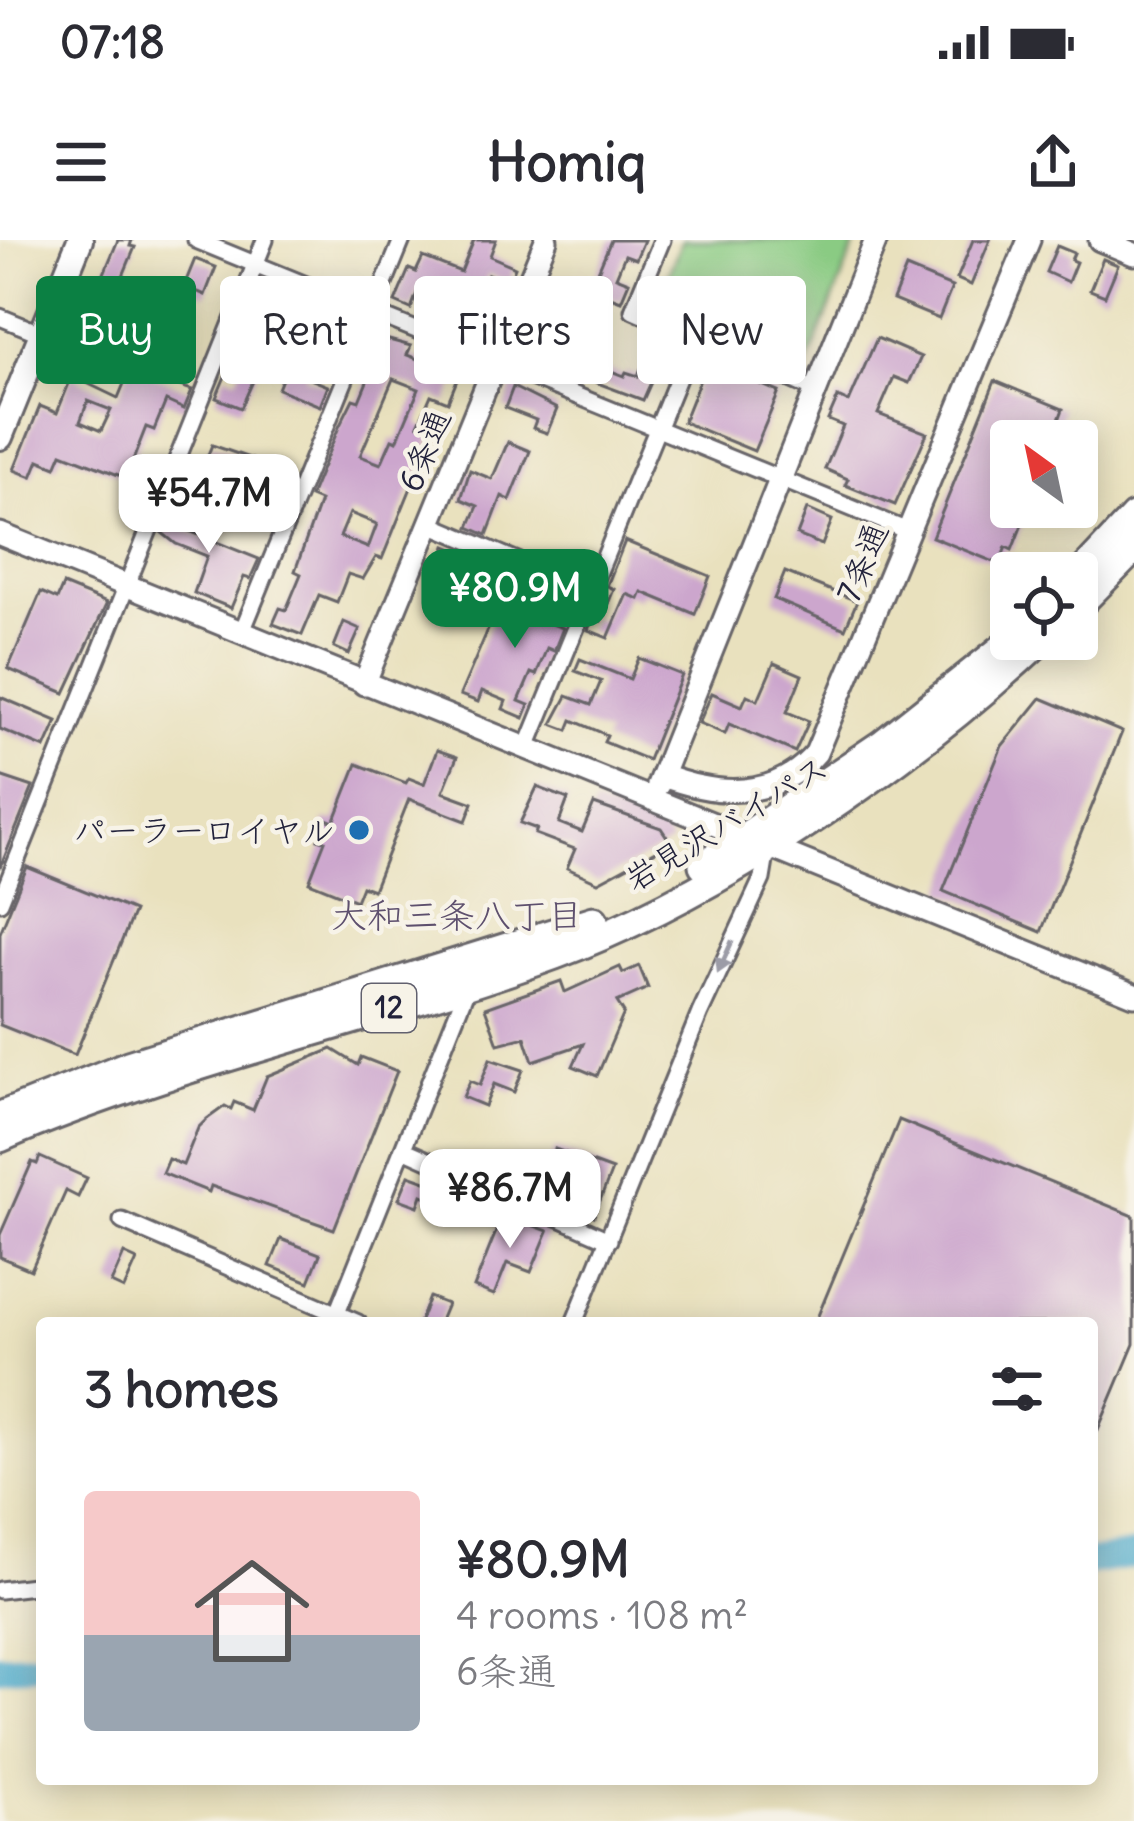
<!DOCTYPE html>
<meta charset="utf-8">
<style>
:root{--surface:#fff;--page:#f2f2f3;--text:#2b2b33;--muted:#7c7c81;--line:#e1e1e2;--accent:#0b8043}
body{margin:0;font-family:Delius,"Klee One",sans-serif;background:var(--page);color:var(--text);height:100vh;display:flex;flex-direction:column;font-size:45px;white-space:nowrap}
*{box-sizing:border-box;margin:0}
p{font-size:39px;color:var(--muted)}
.icon{flex:none;width:66px;height:66px;fill:none;stroke:currentColor;stroke-width:2;stroke-linecap:round;stroke-linejoin:round}
.map{position:relative;flex:1;overflow:hidden}
.panel{position:absolute;left:36px;top:1077px;width:1062px;height:468px;display:flex;flex-direction:column;background:var(--surface);border-radius:12px;box-shadow:0 6px 30px #0003}
.panel>*{flex:none}
.hud{position:absolute;left:36px;top:36px;width:1062px;height:108px;display:flex;gap:24px}
.needle{width:78px;rotate:327deg}
.buttons{position:absolute;left:990px;top:180px;display:grid;gap:24px}
.buttons a{display:grid;place-items:center;width:108px;height:108px;border-radius:12px;background:var(--surface);box-shadow:0 6px 30px #0003;font-size:60px}
.price{position:absolute;translate:-50% -102px;padding:0 27px;border-radius:24px;background:#fff;color:#222;font-size:39px;line-height:78px;filter:drop-shadow(0 3px 6px #0008)}
.price::after{content:'';position:absolute;left:50%;top:72px;width:36px;height:27px;margin-left:-18px;background:inherit;clip-path:polygon(0 0,100% 0,50% 100%)}
.price.selected{background:var(--accent);color:#fff}
ul{padding:0;list-style:none}
li{display:flex;align-items:center;gap:36px;height:300px;padding:0 48px}
li+li{border-top:3px solid var(--line)}
li span{display:grid;place-items:center;flex:none;width:336px;height:240px;border-radius:12px;color:#555}
li>.icon{margin-inline-start:auto}
span .icon{width:144px;height:144px;fill:#fffc;stroke-width:1}
li b{font-size:51px}
h2{display:flex;justify-content:space-between;align-items:center;height:144px;padding:0 48px;font-size:51px}
.tag{padding:0 42px;border-radius:12px;background:var(--surface);box-shadow:0 6px 30px #0003;font-size:42px;line-height:108px}
.tag.selected{background:var(--accent);color:#fff}
.status{display:flex;justify-content:space-between;align-items:center;height:84px;padding:0 60px;background:var(--surface);direction:ltr}
.status svg{height:33px;fill:currentColor}
header{display:flex;justify-content:space-between;align-items:center;height:156px;padding:0 48px;background:var(--surface);font-size:54px;font-weight:700}
.map>svg:first-child{display:block}
.green{fill:#8acb83;stroke:#56765f;stroke-width:3}
.lines{fill:none;stroke-linecap:round;stroke-linejoin:round}
.river{stroke:#4ca9ca;stroke-width:27}
.building{fill:#cca6cd;fill-rule:evenodd}
.street-casing{stroke:#686569;stroke-width:21}
.secondary-casing{stroke:#686569;stroke-width:27}
.primary-casing{stroke:#686569;stroke-width:30}
.highway-casing{stroke:#686569;stroke-width:33}
.street{stroke:#fff;stroke-width:15}
.secondary{stroke:#fff;stroke-width:21}
.primary{stroke:#fff;stroke-width:24}
.highway{stroke:#fff;stroke-width:27}
.oneway{fill:#9c9ca7}
.poi-dot{fill:#1f6fb2;stroke:#f7f3e8;stroke-width:4.5}
.labels{text-anchor:middle;stroke-width:9;stroke-linejoin:round;paint-order:stroke}
.shield{fill:#f7f3e8;stroke:#62616f;stroke-width:3}
.shield-label{font-size:30px;font-weight:bold;fill:#22223b}
.street-label{font-size:33px;fill:#22223b;stroke:#f7f3e8}
.poi-label{font-size:33px;fill:#22223b;stroke:#f7f3e8;text-anchor:end}
.neighbourhood-label{font-size:36px;fill:#5e506e;stroke:#f7f3e8}
</style>
<div class="status"><b>07:18</b><svg viewBox="0 0 49 12"><path d="M0 12V9h3v3zM5 12V6h3v6zM10 12V3h3v9zM15 12V0h3v12zM26 1h20v11H26zM47 4h2v5h-2z"/></svg></div>
<header><svg class="icon" aria-label="menu" viewBox="0 0 24 24"><path d="M4 6h16M4 12h16M4 18h16"/></svg>Homiq<svg class="icon" aria-label="share" viewBox="0 0 24 24"><path d="M12 15V3M7 8l5-5 5 5M5 13v7h14v-7"/></svg></header>
<div class="map">
<svg width="1134" height="1581" viewBox="0 0 1134 1581">
<rect width="100%" height="100%" fill="#f7f3e8"/>
<filter id="ink" filterUnits="userSpaceOnUse"><feTurbulence type="fractalNoise" baseFrequency=".00833" numOctaves="2"/><feDisplacementMap in="SourceGraphic" scale="24" xChannelSelector="R" yChannelSelector="G"/><feConvolveMatrix kernelMatrix="1 2 1 2 8 2 1 2 1" color-interpolation-filters="sRGB"/></filter>
<filter id="wash" filterUnits="userSpaceOnUse"><feTurbulence type="fractalNoise" baseFrequency=".004" numOctaves="4" result="noise"/><feDisplacementMap in="SourceGraphic" scale="48" xChannelSelector="R" yChannelSelector="G"/><feGaussianBlur stdDeviation="2.7" result="paint"/><feColorMatrix in="noise" values="0 0 0 0 0 0 0 0 0 0 0 0 0 0 0 0 0 1.4 0 .05"/><feComposite in="paint" operator="in"/></filter>
<g filter="url(#wash)">
<rect width="100%" height="100%" fill="#e9e1be"/>
<polygon class="green" points="682,0 857,0 804,132 654,71"/>
<g class="lines">
<g class="river">
<polyline points="1092,1322 1134,1315"/>
<polyline points="0,1427 42,1425"/>
</g>
</g>
<g id="blocks">
<g class="building">
<polygon points="118,0 132,0 130,6 135,7 120,43 103,36"/>
<polygon points="474,0 496,0 490,16 515,27 509,43 488,34 475,67 495,75 489,89 472,82 470,88 440,79 450,54 421,42 411,69 395,62 409,29 416,32 423,17 461,32"/>
<polygon points="611,0 644,0 636,19 625,15 616,37 629,42 621,61 608,56 604,67 586,60"/>
<polygon points="973,0 990,0 971,45 957,39"/>
<polygon points="1057,6 1074,13 1071,20 1076,22 1068,42 1046,32"/>
<polygon points="195,19 216,27 205,55 184,46"/>
<polygon points="1103,19 1118,25 1105,56 1090,50"/>
<polygon points="906,28 952,47 939,79 893,60"/>
<polygon points="265,45 278,51 265,83 286,92 298,64 334,79 336,75 351,81 342,103 320,93 309,118 312,119 305,137 328,146 320,166 278,149 288,124 265,114 241,168 216,158 226,134 237,139 249,109 238,104"/>
<path d="M378 97 411 106 407 115 459 135 448 162 431 155 418 185 434 191 382 319 376 317 363 339 348 334 337 362 319 355 302 395 273 384 280 368 286 370 301 334 295 331 320 261 310 257 339 187 353 159 359 161 375 122 369 119ZM393 139 419 149 397 201 392 199 381 224 360 216ZM350 273 377 284 368 308 340 297Z"/>
<polygon points="877,98 921,117 909,143 894,137 878,174 927,193 895,265 845,245 848,239 825,229 843,186 828,180 838,157 849,162"/>
<polygon points="650,105 665,111 643,160 576,135 587,110 602,117 598,126 624,136 626,132 638,136"/>
<polygon points="707,122 779,152 754,211 683,182"/>
<path d="M130 129 192 150 184 169 166 161 154 190 146 187 126 238 62 213 56 227 39 220 32 237 14 230 40 166 57 173 72 136 118 158ZM88 161 111 170 101 191 80 182Z"/>
<polygon points="995,141 1063,169 1056,188 1060,190 1056,201 1011,201 1011,267 1029,267 1012,310 1006,307 999,324 932,297"/>
<polygon points="513,147 557,169 547,193 533,188 536,180 505,168"/>
<polygon points="508,202 530,211 510,260 502,256 487,295 469,287 478,266 461,259 470,230 492,239"/>
<polygon points="212,205 272,226 265,243 227,228 214,259 193,251"/>
<polygon points="177,251 196,259 184,289 259,319 250,339 244,337 231,368 194,353 207,316 176,304 161,292"/>
<polygon points="807,269 832,280 822,305 797,295"/>
<polygon points="625,301 710,336 695,374 642,352 639,359 627,354 608,398 588,390 593,378 601,381 614,349 607,346"/>
<polygon points="446,306 470,316 465,329 456,326 452,337 438,331"/>
<polygon points="785,332 857,361 845,389 774,359"/>
<polygon points="63,345 107,363 65,453 8,429 41,352 57,359"/>
<polygon points="534,346 563,357 552,384 563,388 554,411 547,408 536,435 531,433 519,461 529,465 524,478 503,469 506,461 482,451 478,462 460,455 499,364 523,374"/>
<polygon points="344,382 360,389 349,414 334,407"/>
<polygon points="639,418 682,435 648,520 604,502 607,495 572,480 568,490 552,484 567,456 591,465 601,441 575,431 580,419 630,439"/>
<polygon points="774,423 802,435 787,472 809,481 795,512 729,484 725,494 699,483 712,453 742,466 747,455 758,460"/>
<polygon points="0,457 57,481 45,508 0,489"/>
<polygon points="1041,458 1122,492 1041,692 943,651 1002,506"/>
<polygon points="437,510 457,517 443,552 473,563 466,581 409,559 373,650 362,646 356,661 309,642 325,601 318,599 326,579 334,582 357,524 406,543 409,538 424,544"/>
<polygon points="0,536 33,547 0,628"/>
<polygon points="537,547 568,559 559,583 582,592 594,564 661,588 671,603 598,642 567,628 575,609 535,594 537,589 520,583"/>
<polygon points="27,627 134,671 75,815 0,785 0,693"/>
<polygon points="639,726 648,748 617,762 624,773 597,836 573,826 583,804 533,821 525,797 498,804 485,768 561,741 565,752 620,727 623,733"/>
<polygon points="332,809 358,825 361,817 397,831 334,989 211,946 209,952 162,933 168,919 183,925 198,888 207,879 225,866 231,869 234,862 253,870 267,836"/>
<polygon points="490,819 523,830 514,852 494,844 485,866 463,857 470,841 480,845"/>
<polygon points="899,880 1134,976 1134,1104 1092,1204 1092,1083 815,1083"/>
<polygon points="555,909 612,930 594,976 577,969 583,955 543,940"/>
<polygon points="40,917 87,938 78,957 66,951 31,1030 0,1017 0,995 32,922 37,924"/>
<polygon points="409,935 476,959 469,976 422,955 418,966 399,959"/>
<polygon points="503,974 548,991 531,1032 507,1023 494,1055 474,1047"/>
<polygon points="281,999 320,1014 309,1042 270,1026"/>
<polygon points="124,1014 137,1020 124,1049 111,1043"/>
<polygon points="429,1057 447,1064 439,1083 419,1083"/>
</g>
</g>
</g>
<g filter="url(#ink)">
<use href="#blocks" fill-opacity="0" stroke="#686569" stroke-width="3"/>
<g class="lines">
<g class="street-casing">
<g id="street">
<polyline points="196,0 910,292"/>
<polyline points="662,0 633,70 815,150"/>
<polyline points="0,77 42,94"/>
<polyline points="430,284 591,352"/>
<polyline points="241,394 402,0"/>
<polyline points="526,510 694,99"/>
<polyline points="0,662 265,0"/>
<polyline points="403,909 609,1000"/>
<polyline points="122,981 358,1083"/>
<polyline points="333,1083 468,746"/>
<polyline points="574,1083 700,773 762,639 767,609"/>
<polyline points="0,1350 42,1345"/>
</g>
</g>
<g class="secondary-casing">
<g id="secondary">
<polyline points="1100,0 1134,14"/>
<polyline points="0,294 1134,755"/>
<polyline points="364,444 546,0"/>
<path d="M663 536C717 556 775 561 816 513L1029 0"/>
<polyline points="658,545 876,0"/>
</g>
</g>
<g class="primary-casing">
<polyline id="primary" points="0,197 80,0"/>
</g>
<g class="highway-casing">
<g id="highway">
<polyline points="1077,338 1134,277"/>
<polyline points="1077,367 1134,309"/>
<polyline points="703,625 882,504 1014,399"/>
<polyline points="0,876 128,825 594,680"/>
<path d="M0 898C179 821 371 782 555 715 723 653 912 521 1042 399"/>
</g>
</g>
<use href="#street" class="street"/>
<use href="#secondary" class="secondary"/>
<use href="#primary" class="primary"/>
<use href="#highway" class="highway"/>
</g>
<defs><path id="oneway-solid" d="M-6-.8H1V-3.2L6.5 0L1 3.2V.8H-6Z" transform="scale(3)"/></defs>
<use class="oneway" href="#oneway-solid" transform="translate(725 717) rotate(114)"/>
</g>
<circle class="poi-dot" cx="359" cy="590" r="12"/>
<g class="labels">
<rect class="shield" x="362" y="744" width="54" height="48" rx="9"/>
<g class="shield-label">
<text x="389" y="778">12</text>
</g>
<g class="street-label">
<text transform="translate(424 210) rotate(-68)" y="12">6条通</text>
<text transform="translate(862 322) rotate(-68)" y="12">7条通</text>
<text transform="translate(726 583) rotate(-31)" y="12">岩見沢バイパス</text>
</g>
<g class="poi-label">
<text x="335" y="602">パーラーロイヤル</text>
</g>
<g class="neighbourhood-label">
<text x="457" y="688">大和三条八丁目</text>
</g>
</g>
</svg>
<div class="buttons">
<a><svg class="needle" viewBox="-14 -14 28 28"><path d="M0-13l5 13h-10z" fill="#e53935"/><path d="M0 13l5-13h-10z" fill="#7c7c81"/></svg></a>
<a><svg class="icon" aria-label="locate" viewBox="0 0 24 24"><circle cx="12" cy="12" r="6"/><path d="M12 2v4M12 18v4M2 12h4M18 12h4"/></svg></a>
</div>
<b class="price" style="left:209px;top:316px">¥54.7M</b>
<b class="price selected" style="left:515px;top:411px">¥80.9M</b>
<b class="price" style="left:510px;top:1011px">¥86.7M</b>
<div class="hud">
<a class="tag selected">Buy</a>
<a class="tag">Rent</a>
<a class="tag">Filters</a>
<a class="tag">New</a>
</div>
<section class="panel">
<h2>3 homes<svg class="icon" aria-label="filters" viewBox="0 0 24 24"><path d="M4 7h16M4 17h16"/><circle cx="9" cy="7" r="2"/><circle cx="15" cy="17" r="2"/></svg></h2>
<ul>
<li><span style="background:linear-gradient(#f6c9c9 60%,#9aa5b1 0)"><svg class="icon" aria-label="home" viewBox="0 0 24 24"><path d="M3 11l9-7 9 7M6 9v11h12V9"/></svg></span><div><b>¥80.9M</b><p>4 rooms · 108 m²</p><p>6条通</p></div></li>
</ul>
</section>
</div>
